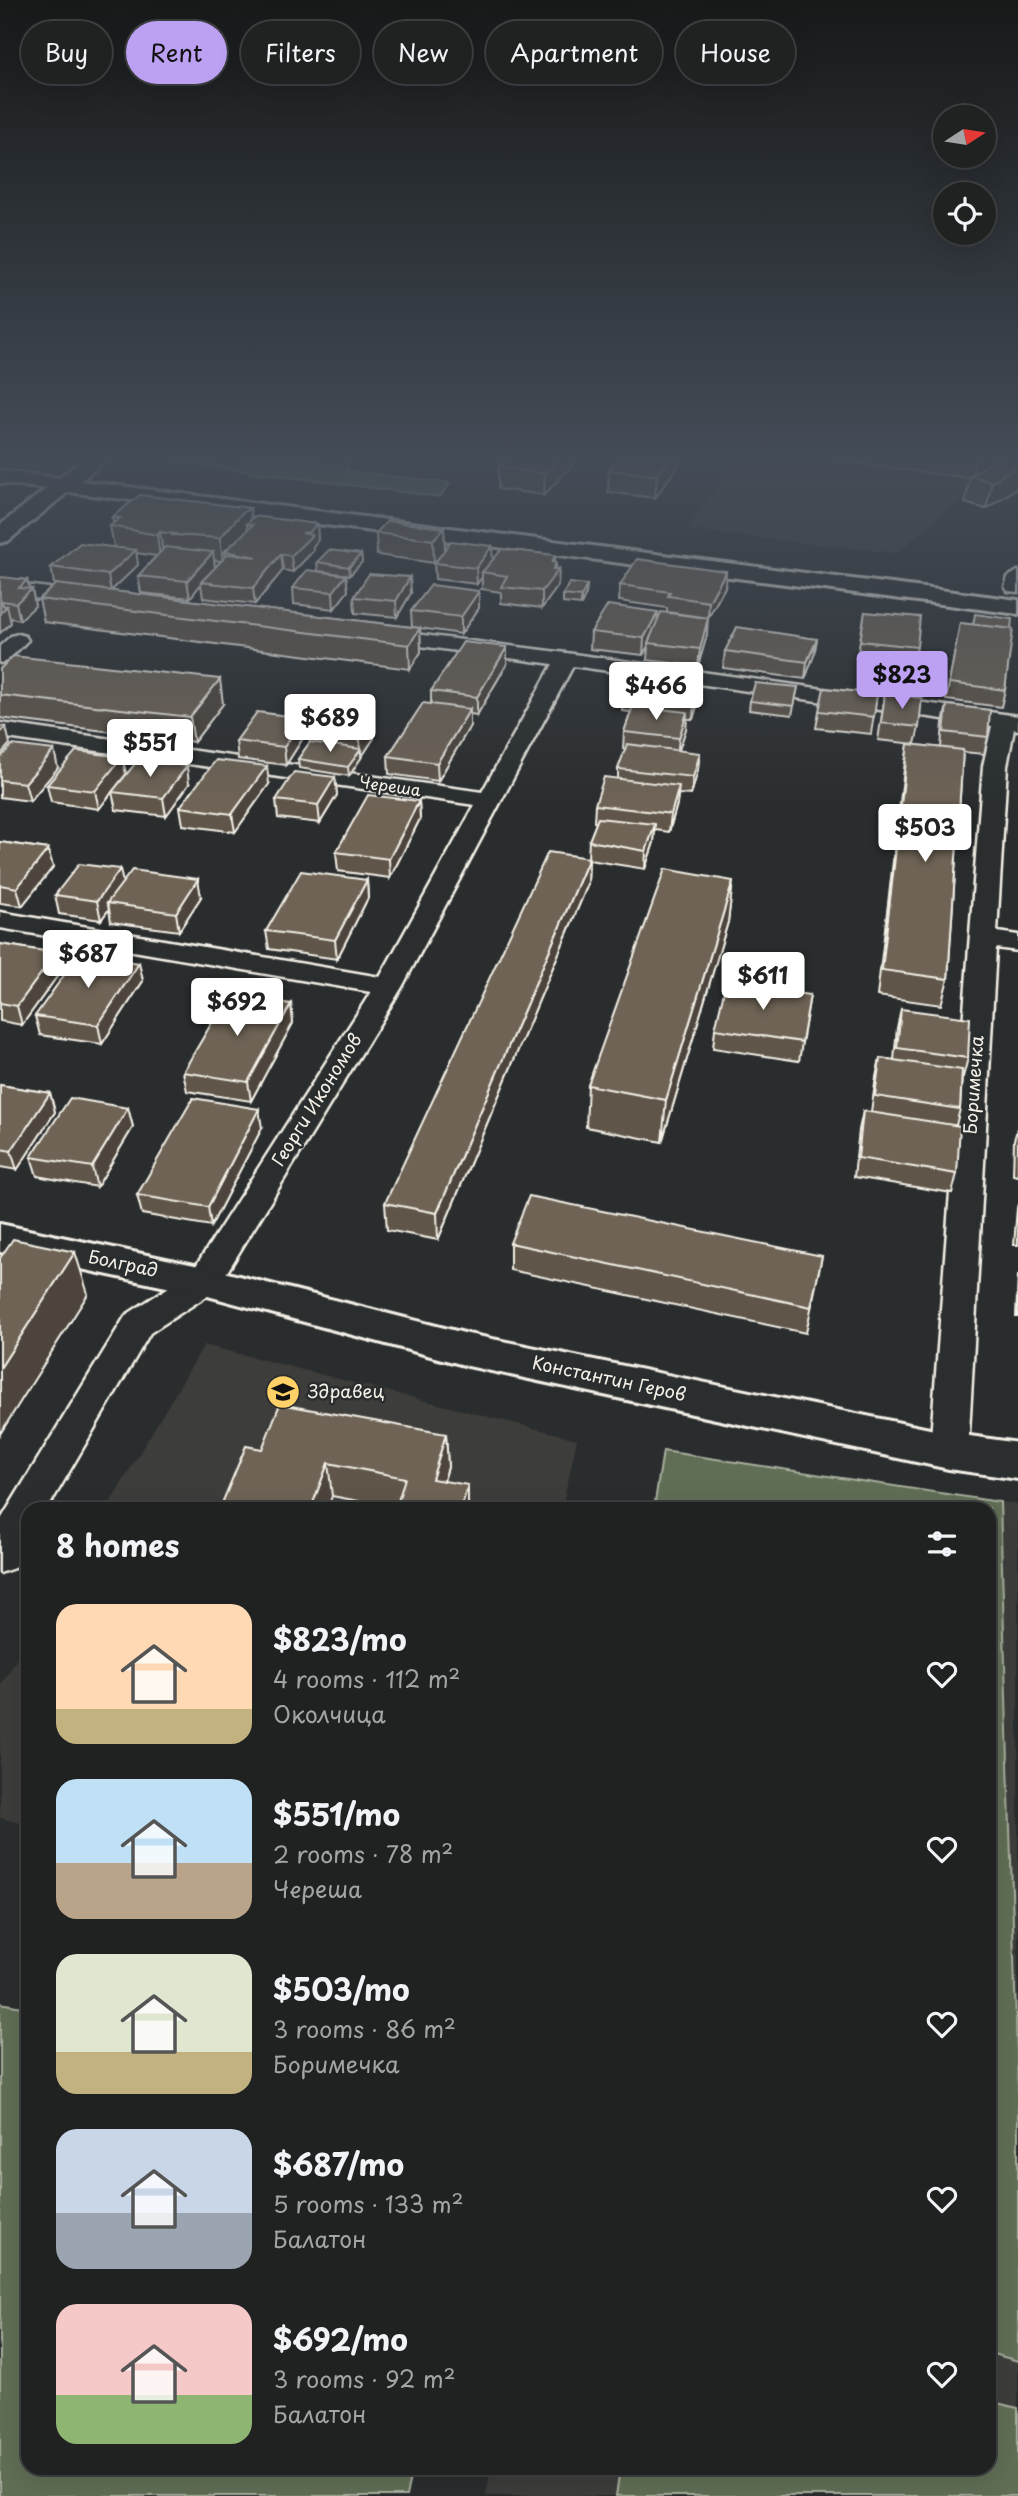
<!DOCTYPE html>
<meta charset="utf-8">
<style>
:root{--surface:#202222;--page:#282a2a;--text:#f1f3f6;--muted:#a2a4a5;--line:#3d3f40;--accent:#bca0f2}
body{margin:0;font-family:"Playpen Sans",sans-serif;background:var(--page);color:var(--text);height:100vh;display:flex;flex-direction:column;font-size:26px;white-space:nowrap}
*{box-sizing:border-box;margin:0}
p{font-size:23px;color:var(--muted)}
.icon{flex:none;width:38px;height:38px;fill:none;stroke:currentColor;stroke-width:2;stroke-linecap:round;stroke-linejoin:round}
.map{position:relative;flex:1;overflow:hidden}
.sheet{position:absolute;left:21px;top:1502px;width:975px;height:973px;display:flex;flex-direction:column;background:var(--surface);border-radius:21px;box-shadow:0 7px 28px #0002,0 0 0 2px var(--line)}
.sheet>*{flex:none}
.banner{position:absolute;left:21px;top:21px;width:976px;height:63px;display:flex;gap:14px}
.needle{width:46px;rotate:78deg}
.buttons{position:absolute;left:933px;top:105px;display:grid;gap:14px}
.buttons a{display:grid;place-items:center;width:63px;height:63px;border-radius:50%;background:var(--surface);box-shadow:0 7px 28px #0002,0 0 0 2px var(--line);font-size:35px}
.price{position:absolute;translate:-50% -60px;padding:0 16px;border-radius:7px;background:#fff;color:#222;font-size:23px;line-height:46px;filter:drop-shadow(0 2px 4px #0008)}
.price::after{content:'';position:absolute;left:50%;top:42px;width:21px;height:16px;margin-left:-10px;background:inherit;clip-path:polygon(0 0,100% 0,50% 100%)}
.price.selected{background:var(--accent);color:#111}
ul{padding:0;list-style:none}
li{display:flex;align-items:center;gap:21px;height:175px;padding:0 35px}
li span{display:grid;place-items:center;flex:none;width:196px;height:140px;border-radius:21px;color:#555}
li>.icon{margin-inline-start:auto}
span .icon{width:84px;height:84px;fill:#fffc;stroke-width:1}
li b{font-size:30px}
h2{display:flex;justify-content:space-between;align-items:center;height:84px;padding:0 35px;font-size:30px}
.pill{padding:0 24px;border-radius:32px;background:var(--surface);box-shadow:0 7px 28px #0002,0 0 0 2px var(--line);font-size:24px;line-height:63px}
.pill.selected{background:var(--accent);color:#111}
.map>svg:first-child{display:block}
.built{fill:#3e3d3a}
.green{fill:#606e56;stroke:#aab09f;stroke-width:2}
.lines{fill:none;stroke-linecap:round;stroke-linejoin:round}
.street-casing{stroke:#f4f1e8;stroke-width:5}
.secondary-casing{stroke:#f4f1e8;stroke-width:6}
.street{fill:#2a2d2e;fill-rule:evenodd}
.secondary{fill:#2a2d2e;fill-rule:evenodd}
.wall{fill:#5f5549;stroke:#f4f1e8;stroke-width:2;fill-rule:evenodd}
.shaded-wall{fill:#4d453c;stroke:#f4f1e8;stroke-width:2}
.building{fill:#6e6355;stroke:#f4f1e8;stroke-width:2}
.labels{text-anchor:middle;stroke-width:5;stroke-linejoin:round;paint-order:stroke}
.far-street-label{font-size:16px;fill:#f4f1e8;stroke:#2a2d2e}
.street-label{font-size:18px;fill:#f4f1e8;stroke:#2a2d2e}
.poi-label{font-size:18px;fill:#f4f1e8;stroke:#2a2d2e;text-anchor:start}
</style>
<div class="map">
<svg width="1018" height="2496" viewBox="0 0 1018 2496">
<rect width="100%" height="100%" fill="#2a2d2e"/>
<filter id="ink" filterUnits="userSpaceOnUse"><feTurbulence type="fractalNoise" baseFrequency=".0143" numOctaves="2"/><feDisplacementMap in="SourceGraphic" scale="14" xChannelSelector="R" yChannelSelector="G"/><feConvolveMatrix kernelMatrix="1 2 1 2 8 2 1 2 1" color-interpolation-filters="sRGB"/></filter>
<g filter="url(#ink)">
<g class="built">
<polygon points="738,457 1015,457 896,553 686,530"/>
<polygon points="204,1345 577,1439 562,1508 107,1508"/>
<polygon points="1000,1502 1018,1504 1018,2086 1011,1846"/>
<polygon points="28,1640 28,1825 0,1818 0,1687"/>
<polygon points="989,2353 1018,2361 1018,2408 989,2401"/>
<polygon points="491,2468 620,2468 616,2496 486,2496"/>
</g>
<g class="green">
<polygon points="141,457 349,457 346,471 450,483 440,497"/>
<polygon points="663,1451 1000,1502 1018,2086 1018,2361 989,2353 989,1508 654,1508"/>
<polygon points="0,2003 28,2008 28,2468 412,2468 406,2496 0,2496"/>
<polygon points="989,2401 1018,2408 1018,2496 616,2496 620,2468 989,2468"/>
</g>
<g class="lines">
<g class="street-casing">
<g id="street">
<polygon points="1018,571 1018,592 1008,591 1005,587 1008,577"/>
<polygon points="0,582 89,593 96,595 99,599 96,603 89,605 0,594"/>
<polygon points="375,629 566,653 1018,716 1018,730 1014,729 1007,766 997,932 1018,935 1018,951 996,948 968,1451 962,1462 949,1466 936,1462 930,1451 983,766 992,726 573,666 402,987 216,1290 150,1333 48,1508 28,1508 28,1544 14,1568 0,1573 0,1521 126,1315 192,1272 371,992 0,928 0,912 380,977 475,805 0,737 0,723 482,792 553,664 368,639 365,635 368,631"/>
<polygon points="18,634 25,636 28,640 7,661 0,663 0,646 11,636"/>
</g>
</g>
<g class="secondary-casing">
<g id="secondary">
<polygon points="86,457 108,457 81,481 1018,600 1018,614 68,492 8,541 0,543 0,525 46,489 0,483 0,471 59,478"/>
<polygon points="0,1224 204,1267 468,1334 949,1433 1018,1443 1018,1479 949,1469 468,1366 204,1295 0,1252"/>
</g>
</g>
<use href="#street" class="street"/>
<use href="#secondary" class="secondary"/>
</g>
<g class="wall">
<polygon points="473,457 506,457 502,461"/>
<polygon points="508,457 580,457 544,495 498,489 498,467"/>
<polygon points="684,457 655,498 608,492 609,470"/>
<polygon points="808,457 1018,457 1018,487 986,509 965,503 970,478"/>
<path d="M112 517 251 519 317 524 318 540 313 546V551L293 572 283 570 255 604 203 598 201 584 190 598 141 593 138 576 156 556 136 553 138 565 111 591 420 628 421 652 410 669 44 622 39 599 56 584H54L51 567 114 547 110 526 114 524ZM214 560 221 561 215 567Z"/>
<polygon points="444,528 445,550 492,546 492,560 556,563 558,586 542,608 501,603 501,592 482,589 482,577 477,584 435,579 434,563 377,555 376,533"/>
<polygon points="361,554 362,562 350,575 318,571 317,562"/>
<polygon points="346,575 348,591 334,609 294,604 293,588"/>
<polygon points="0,578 27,580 29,589 32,589 35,606 20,620 10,618 11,623 0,633"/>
<polygon points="587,585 586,594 581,605 563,603 563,595"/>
<polygon points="620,585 725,587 708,618 667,612 667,608 619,601"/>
<polygon points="479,591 479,608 461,634 412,627 411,611"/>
<polygon points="411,593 397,617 355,613 354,597"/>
<polygon points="865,612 917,647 909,686 866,681 871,659 857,658"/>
<polygon points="658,620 707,635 698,666 647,660 648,646 643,655 590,649 591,632"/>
<polygon points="960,623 1011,629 1005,690 1001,707 946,700"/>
<polygon points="817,639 814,655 805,679 723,668 725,651"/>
<polygon points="507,664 477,715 470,714 470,726 438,781 389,774 388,756 431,704 431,691"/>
<polygon points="0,669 223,704 194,742 0,718"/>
<polygon points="640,680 690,680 688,685 698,703 693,719 687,719 686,729 679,750 698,770 691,795 678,794 677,804 669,832 655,830 654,842 645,869 589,860 588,884 438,1240 387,1230 385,1203 588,858 589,841 596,823 594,822 595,805 618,779 618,769 626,749 623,749 624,732 631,712 622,711 623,694"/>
<polygon points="798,687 792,715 749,710 750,701"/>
<polygon points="877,694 871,734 816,728 819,711"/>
<polygon points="885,694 919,727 915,744 878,740"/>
<polygon points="947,705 988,737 984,754 963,752 948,979 941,1005 877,996 904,769 908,744 941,748 943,723"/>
<polygon points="304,718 305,735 286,765 238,759 236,741"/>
<polygon points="373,720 374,738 349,776 299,768 298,759 310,742 310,733"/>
<polygon points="122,757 126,774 99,809 51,802 47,785"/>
<polygon points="0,758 58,768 30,801 0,797"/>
<polygon points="335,777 337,795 320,823 278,818 276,800"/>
<polygon points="189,784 166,816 116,810 112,792"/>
<polygon points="269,784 235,832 183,825 180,807"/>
<polygon points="419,801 420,819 390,878 338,871 336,852"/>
<polygon points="0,842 48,849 53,867 22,906 0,903"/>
<polygon points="367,880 368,898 337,959 269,949 266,931"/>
<polygon points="733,881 728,922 662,1142 586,1127 588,1085"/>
<polygon points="123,882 201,897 179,931 111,922 109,909 101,920 59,914 55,895"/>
<polygon points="0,944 56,953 61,971 22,1025 0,1021"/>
<polygon points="139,963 143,981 102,1044 40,1035 35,1016"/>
<polygon points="810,995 799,1061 713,1048 715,1029"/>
<polygon points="291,1004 293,1023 251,1101 187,1091 183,1072"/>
<polygon points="901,1009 968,1058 963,1077 962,1077 960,1109 956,1125 957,1174 952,1193 854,1177 859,1130 863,1111 871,1112 876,1077 880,1058 894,1060 897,1028"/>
<polygon points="0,1085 50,1093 55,1112 17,1170 0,1167"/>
<polygon points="128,1108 133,1127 97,1187 37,1176 31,1157"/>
<polygon points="1018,1127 1018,1176 1013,1175 1014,1140"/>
<polygon points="262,1128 211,1226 142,1214 137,1195"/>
<polygon points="1018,1204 1018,1245 1014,1245 1017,1208"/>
<polygon points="510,1243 822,1256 806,1333 510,1270"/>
<polygon points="1018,1275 1018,1317 1016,1317"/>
<polygon points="446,1434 448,1467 444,1481 396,1508 332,1496 262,1449"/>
</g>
<g class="shaded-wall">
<polygon points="561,457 580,457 544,495 545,474"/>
<polygon points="671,457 684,457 655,498 657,476"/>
<polygon points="976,457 996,457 994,464 972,476"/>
<polygon points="1018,465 1018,487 986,509 992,482"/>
<polygon points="250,508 252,525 247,524 248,533 225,551 226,557 223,561 220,538 241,514"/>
<polygon points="317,524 318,540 313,546 313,551 293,572 291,556 302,533"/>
<polygon points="444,528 445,551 434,563 433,540"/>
<polygon points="160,532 163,554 160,557 157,535"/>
<polygon points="492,546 493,562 482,572 482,577 477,584 476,568"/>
<polygon points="136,550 138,565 111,591 108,575"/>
<polygon points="213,552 215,568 201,582 201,584 190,598 187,581"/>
<polygon points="281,554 283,570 255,604 253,588"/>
<polygon points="361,554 362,562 350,575 349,567"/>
<polygon points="555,555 556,573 559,569 558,586 542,608 542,591"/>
<polygon points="726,571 725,587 708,618 709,602"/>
<polygon points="346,575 348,591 334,609 333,592"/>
<polygon points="410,577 411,593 397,617 396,601"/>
<polygon points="27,580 30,591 32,589 35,606 20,620 16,603 19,588"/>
<polygon points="587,585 586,594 581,605 581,597"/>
<polygon points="479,591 479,608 461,634 461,617"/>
<polygon points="2,601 4,609 7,606 11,623 0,633 0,603"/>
<polygon points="658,612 657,628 648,643 648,646 643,655 644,638"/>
<polygon points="708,618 707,635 698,666 700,649"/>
<polygon points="420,628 421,652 410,669 409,645"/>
<polygon points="817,639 814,655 805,679 807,662"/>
<polygon points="507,647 507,664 477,715 477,697"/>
<polygon points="220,679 223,704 194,742 190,717"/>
<polygon points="700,686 698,703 693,719 694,702"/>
<polygon points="470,709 470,726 438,781 437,763"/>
<polygon points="687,712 686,729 677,755 679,738"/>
<polygon points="304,718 305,735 286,765 284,747"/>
<polygon points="373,720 374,738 361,758 360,740"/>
<polygon points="6,727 10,744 0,755 0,733"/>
<polygon points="361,749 361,758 349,776 348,767"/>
<polygon points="54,750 58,768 30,801 25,783"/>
<polygon points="700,753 698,770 691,795 693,777"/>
<polygon points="122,757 126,774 99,809 95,791"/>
<polygon points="187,766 189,784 166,816 163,798"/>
<polygon points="267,766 269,784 235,832 232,814"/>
<polygon points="335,777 337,795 320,823 318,805"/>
<polygon points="679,786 677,804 669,832 671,814"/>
<polygon points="419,801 420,819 390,878 389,859"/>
<polygon points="655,824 654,842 645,869 646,851"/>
<polygon points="48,849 53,867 22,906 17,888"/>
<polygon points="589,858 588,884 438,1240 437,1213"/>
<polygon points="120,869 124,888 107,903 109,909 101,920 97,901"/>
<polygon points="198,879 201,897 179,931 176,913"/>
<polygon points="367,880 368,898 337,959 335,940"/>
<polygon points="733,881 728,922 662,1142 666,1100"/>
<polygon points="56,953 61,971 22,1025 17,1006"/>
<polygon points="139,963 143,981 102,1044 98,1025"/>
<polygon points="291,1004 293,1023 251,1101 248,1082"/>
<polygon points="50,1093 55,1112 17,1170 11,1151"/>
<polygon points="128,1108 133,1127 97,1187 92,1167"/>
<polygon points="259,1109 262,1128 211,1226 208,1207"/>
<polygon points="75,1252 88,1294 0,1434 0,1368"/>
<polygon points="446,1434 448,1467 435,1508 432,1479"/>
<polygon points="328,1463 332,1496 328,1508 311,1508"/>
<polygon points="468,1485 468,1508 461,1508"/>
</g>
<g class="building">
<polygon points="508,457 561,457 545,474 498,467"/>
<polygon points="619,457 671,457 657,476 609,470"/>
<polygon points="1000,457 1018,457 1018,465 992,482 970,476"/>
<polygon points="140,495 250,508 241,514 220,538 173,535 175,534 160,532 157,535 110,526 120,518 112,517"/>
<polygon points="254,516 317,524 309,532 302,533 312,535 291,556 281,554 253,588 201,582 228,554 257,557 225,551 253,525 247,524"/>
<polygon points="387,521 444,528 433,540 376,533"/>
<polygon points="451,541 492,546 476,568 435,563"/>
<polygon points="80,543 136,550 108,575 51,567"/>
<polygon points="165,547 213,552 187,581 138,576"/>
<polygon points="502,549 555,555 552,562 556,563 553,569 559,569 542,591 501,587 507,576 482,572"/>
<polygon points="329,550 361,554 349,567 317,562"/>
<polygon points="637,559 726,571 709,602 668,596 670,592 620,585"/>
<polygon points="307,570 346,575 333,592 293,588"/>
<polygon points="369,574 410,577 396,601 354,597"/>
<polygon points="2,577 27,580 19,588 32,589 16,603 2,601 0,603 0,578"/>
<polygon points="569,583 587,585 581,597 563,595"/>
<polygon points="56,584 420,628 409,645 39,599"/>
<polygon points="431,585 479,591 461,617 411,611"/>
<polygon points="0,605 7,606 0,613"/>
<polygon points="608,605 658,612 644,638 591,632"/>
<polygon points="661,612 708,618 700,649 648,643"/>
<polygon points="865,612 920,617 917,647 860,641"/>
<polygon points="975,614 1012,619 1011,629 973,625"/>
<polygon points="960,623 1013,629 1005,690 949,683"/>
<polygon points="737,627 817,639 807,662 725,651"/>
<polygon points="463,642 507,647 477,697 431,691"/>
<polygon points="13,656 220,679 190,717 0,695 0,669"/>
<polygon points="871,658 914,663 911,678 868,672"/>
<polygon points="645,667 690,672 686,685 640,680"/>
<polygon points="629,678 700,686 694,702 623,694"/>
<polygon points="755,683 798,687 794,706 750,701"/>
<polygon points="824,688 877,694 874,717 819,711"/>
<polygon points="885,694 922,698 919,727 881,723"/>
<polygon points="423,703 470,709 437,763 388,756"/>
<polygon points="947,705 990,710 988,737 944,732"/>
<polygon points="633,706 687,712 679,738 624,732"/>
<polygon points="257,712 304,718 284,747 236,741"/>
<polygon points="324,714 373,720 360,740 310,733"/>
<polygon points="0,726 6,727 0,733"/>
<polygon points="310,742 361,749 348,767 298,759"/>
<polygon points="627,744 700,753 693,777 618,769"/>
<polygon points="908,744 963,750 948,979 882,970"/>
<polygon points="12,745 54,750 25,783 0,780 0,758"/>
<polygon points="76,751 122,757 95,791 47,785"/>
<polygon points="138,760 187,766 163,798 112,792"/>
<polygon points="216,760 267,766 232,814 180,807"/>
<polygon points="294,772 335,777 318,805 276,800"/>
<polygon points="604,777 679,786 671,814 595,805"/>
<polygon points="368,795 419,801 389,859 336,852"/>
<polygon points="598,818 655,824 646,851 589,841"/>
<polygon points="0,842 48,849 17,888 0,885"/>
<polygon points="548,852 589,858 437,1213 385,1203"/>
<polygon points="79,864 120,869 97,901 55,895"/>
<polygon points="665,869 733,881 666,1100 588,1085"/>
<polygon points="132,870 198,879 176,913 107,903"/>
<polygon points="301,871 367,880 335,940 266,931"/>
<polygon points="0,944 56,953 17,1006 0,1003"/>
<polygon points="79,954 139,963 98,1025 35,1016"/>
<polygon points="726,983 810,995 802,1042 715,1029"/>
<polygon points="228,995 291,1004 248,1082 183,1072"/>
<polygon points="901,1009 970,1018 968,1058 897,1048"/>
<polygon points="880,1058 962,1070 960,1109 875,1096"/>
<polygon points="0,1085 50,1093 11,1151 0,1149"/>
<polygon points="70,1098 128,1108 92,1167 31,1157"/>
<polygon points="193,1098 259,1109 208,1207 137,1195"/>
<polygon points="863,1111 960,1126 957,1174 858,1158"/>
<polygon points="529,1196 822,1256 811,1307 510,1243"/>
<polygon points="13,1239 75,1252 0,1368 0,1258"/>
<polygon points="280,1404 446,1434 432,1479 468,1485 461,1508 396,1508 405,1478 328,1463 311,1508 220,1508 246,1446 262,1449"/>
</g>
</g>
<linearGradient id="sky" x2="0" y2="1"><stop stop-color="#171919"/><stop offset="0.57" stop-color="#444c57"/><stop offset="1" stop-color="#444c57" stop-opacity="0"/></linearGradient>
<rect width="1018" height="806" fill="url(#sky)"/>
<defs>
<g id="school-disc" transform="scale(1.75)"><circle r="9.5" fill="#ffd166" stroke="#2a2d2e"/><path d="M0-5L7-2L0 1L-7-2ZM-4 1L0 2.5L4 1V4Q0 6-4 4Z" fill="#111"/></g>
</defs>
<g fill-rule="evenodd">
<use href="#school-disc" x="283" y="1392"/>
</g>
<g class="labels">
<g class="far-street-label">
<text transform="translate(390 786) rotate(8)" y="6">Череша</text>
</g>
<g class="street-label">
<text transform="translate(974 1085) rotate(-86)" y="6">Боримечка</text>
<text transform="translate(317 1100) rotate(-58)" y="6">Георги Икономов</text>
<text transform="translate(123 1264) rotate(12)" y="6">Болград</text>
<text transform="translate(609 1379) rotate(12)" y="6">Константин Геров</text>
</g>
<g class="poi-label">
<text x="308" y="1398">Здравец</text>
</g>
</g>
</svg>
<div class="buttons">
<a><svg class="needle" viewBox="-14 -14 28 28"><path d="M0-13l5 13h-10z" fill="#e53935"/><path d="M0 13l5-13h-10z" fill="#a2a4a5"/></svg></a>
<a><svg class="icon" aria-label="locate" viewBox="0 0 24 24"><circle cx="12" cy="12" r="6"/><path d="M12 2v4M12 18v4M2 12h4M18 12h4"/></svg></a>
</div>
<b class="price selected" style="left:902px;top:711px">$823</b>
<b class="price" style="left:656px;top:722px">$466</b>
<b class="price" style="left:330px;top:754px">$689</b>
<b class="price" style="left:150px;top:779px">$551</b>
<b class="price" style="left:925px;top:864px">$503</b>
<b class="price" style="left:88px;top:990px">$687</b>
<b class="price" style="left:763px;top:1012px">$611</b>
<b class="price" style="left:237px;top:1038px">$692</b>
<div class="banner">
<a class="pill">Buy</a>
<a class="pill selected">Rent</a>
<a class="pill">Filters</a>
<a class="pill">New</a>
<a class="pill">Apartment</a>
<a class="pill">House</a>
</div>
<section class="sheet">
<h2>8 homes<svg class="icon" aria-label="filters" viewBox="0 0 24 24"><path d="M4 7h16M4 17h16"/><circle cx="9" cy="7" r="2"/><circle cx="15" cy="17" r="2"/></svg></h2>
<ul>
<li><span style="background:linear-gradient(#ffd9b3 75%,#c2b280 0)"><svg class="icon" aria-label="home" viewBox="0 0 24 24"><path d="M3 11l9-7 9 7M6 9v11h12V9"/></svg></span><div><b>$823/mo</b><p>4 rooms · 112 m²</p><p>Околчица</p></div><svg class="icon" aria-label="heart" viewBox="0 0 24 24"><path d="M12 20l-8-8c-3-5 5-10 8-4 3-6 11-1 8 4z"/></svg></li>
<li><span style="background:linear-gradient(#bfe0f5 60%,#b9a48a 0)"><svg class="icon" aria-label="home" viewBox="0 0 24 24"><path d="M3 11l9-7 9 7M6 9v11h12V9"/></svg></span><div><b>$551/mo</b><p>2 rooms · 78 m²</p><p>Череша</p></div><svg class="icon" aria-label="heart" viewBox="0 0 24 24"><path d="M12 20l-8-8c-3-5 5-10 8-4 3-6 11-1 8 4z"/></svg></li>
<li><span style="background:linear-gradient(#dfe7d0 70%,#c2b280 0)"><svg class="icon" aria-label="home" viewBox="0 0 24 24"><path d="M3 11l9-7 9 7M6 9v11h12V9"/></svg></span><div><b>$503/mo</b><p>3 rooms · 86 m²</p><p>Боримечка</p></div><svg class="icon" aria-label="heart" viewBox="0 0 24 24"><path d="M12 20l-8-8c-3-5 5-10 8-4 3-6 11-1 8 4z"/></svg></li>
<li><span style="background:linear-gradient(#c9d6e8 60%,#9aa5b1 0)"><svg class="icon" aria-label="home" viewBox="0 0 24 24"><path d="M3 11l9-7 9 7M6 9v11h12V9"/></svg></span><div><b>$687/mo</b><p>5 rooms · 133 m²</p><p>Балатон</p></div><svg class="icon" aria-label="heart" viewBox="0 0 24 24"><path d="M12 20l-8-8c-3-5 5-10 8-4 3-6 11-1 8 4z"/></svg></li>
<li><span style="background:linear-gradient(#f6c9c9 65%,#8fb573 0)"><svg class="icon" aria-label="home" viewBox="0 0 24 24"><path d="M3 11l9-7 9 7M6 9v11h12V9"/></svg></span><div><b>$692/mo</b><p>3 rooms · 92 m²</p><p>Балатон</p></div><svg class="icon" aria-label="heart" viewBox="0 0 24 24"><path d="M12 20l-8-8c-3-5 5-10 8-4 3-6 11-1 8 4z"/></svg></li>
</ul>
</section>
</div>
